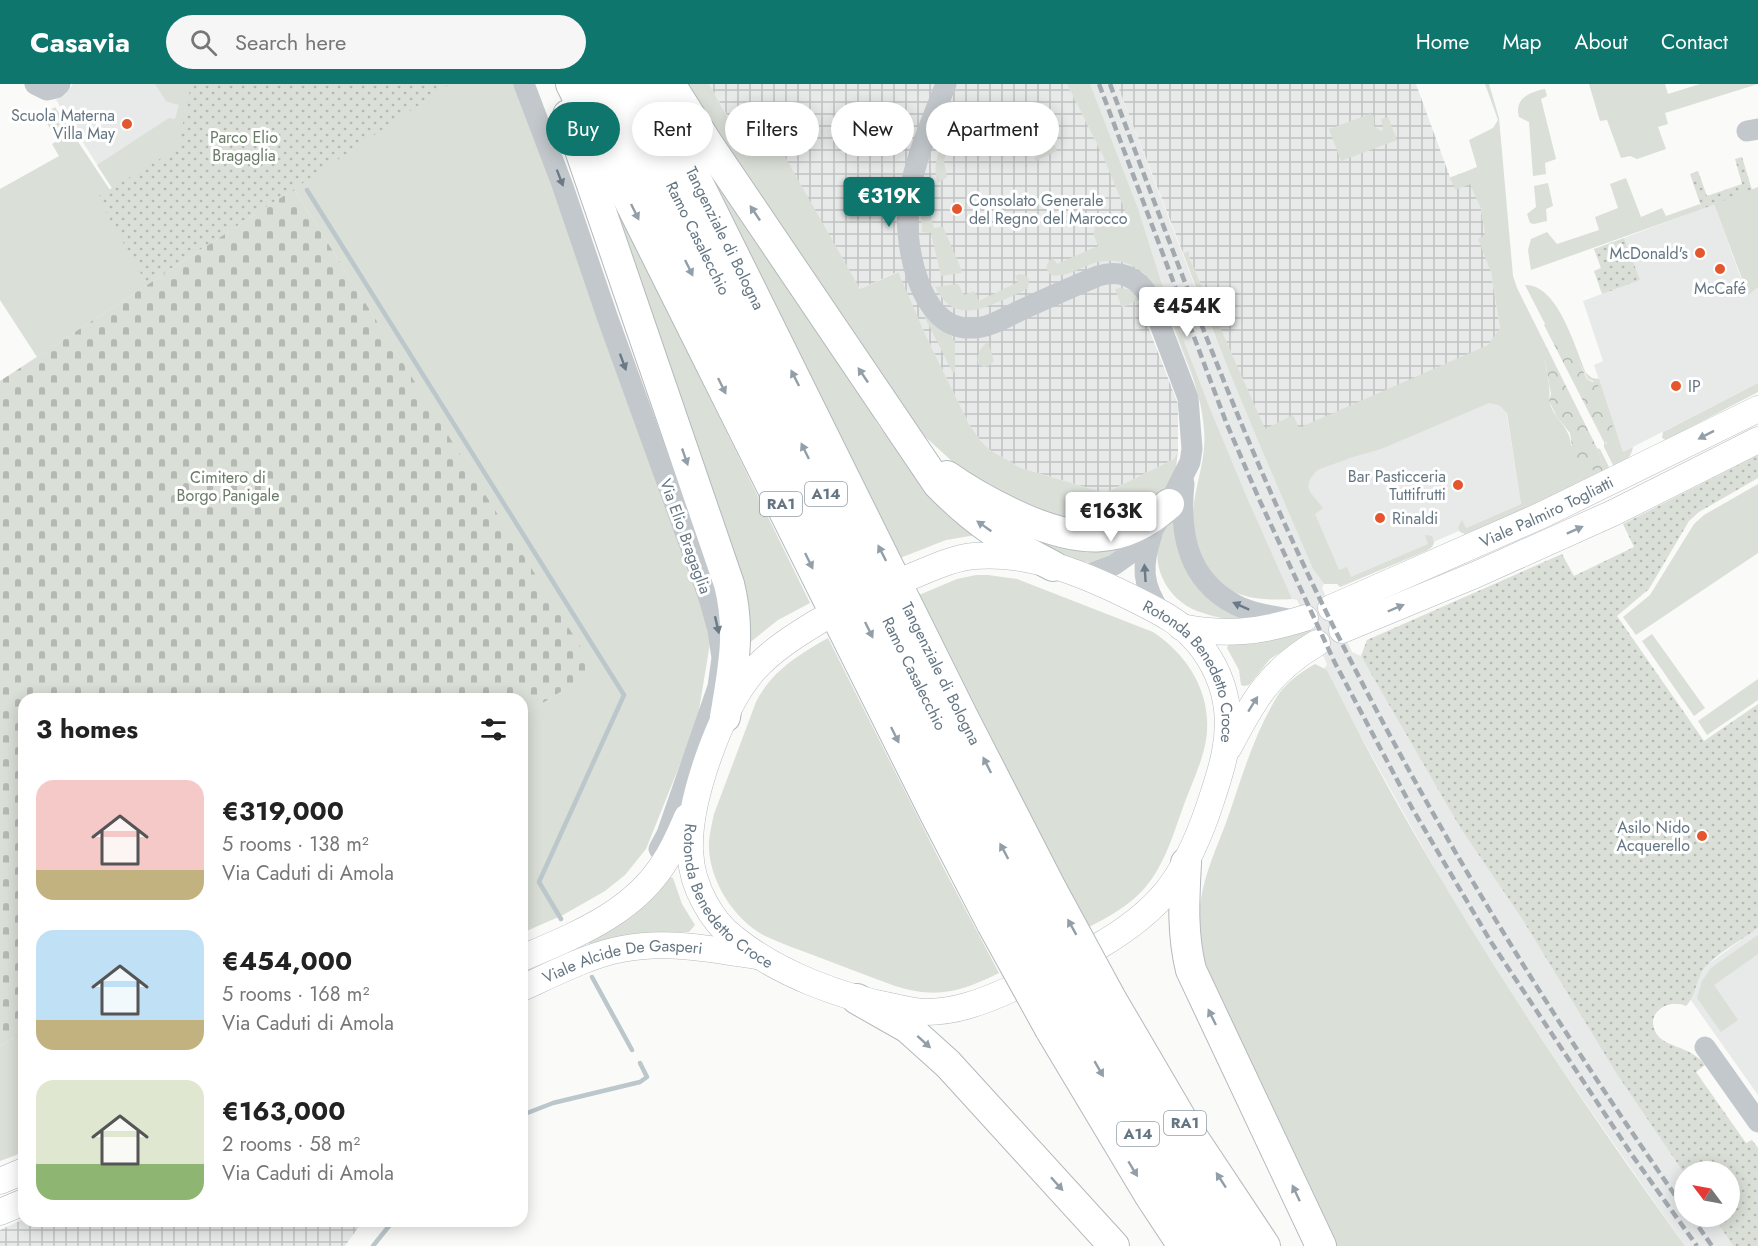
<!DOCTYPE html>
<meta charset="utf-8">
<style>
:root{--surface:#fff;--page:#f6f6f6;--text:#222;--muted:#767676;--accent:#0f766e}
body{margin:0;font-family:Jost,sans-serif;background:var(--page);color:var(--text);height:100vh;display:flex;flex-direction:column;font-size:22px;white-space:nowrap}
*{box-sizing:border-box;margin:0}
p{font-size:20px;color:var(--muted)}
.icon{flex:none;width:33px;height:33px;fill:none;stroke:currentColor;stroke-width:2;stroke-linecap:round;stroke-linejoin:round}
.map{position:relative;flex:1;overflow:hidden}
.drawer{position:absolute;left:18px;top:609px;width:510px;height:534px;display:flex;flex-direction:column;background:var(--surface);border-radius:18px;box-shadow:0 3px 15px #0003}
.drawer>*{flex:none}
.hud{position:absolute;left:546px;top:18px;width:570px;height:54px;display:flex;gap:12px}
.needle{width:39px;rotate:302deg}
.buttons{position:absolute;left:1674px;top:1077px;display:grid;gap:12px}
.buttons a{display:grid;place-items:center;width:66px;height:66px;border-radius:50%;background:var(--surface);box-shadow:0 3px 15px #0003;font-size:30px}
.price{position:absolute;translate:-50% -51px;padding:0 14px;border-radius:6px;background:#fff;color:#222;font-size:20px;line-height:39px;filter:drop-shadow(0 2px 3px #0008)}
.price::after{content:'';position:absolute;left:50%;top:36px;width:18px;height:14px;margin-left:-9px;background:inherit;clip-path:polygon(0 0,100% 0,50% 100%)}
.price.current{background:var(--accent);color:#fff}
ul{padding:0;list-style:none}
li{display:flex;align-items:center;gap:18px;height:150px;padding:0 18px}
li span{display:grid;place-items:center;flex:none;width:168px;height:120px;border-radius:18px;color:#555}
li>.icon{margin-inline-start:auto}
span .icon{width:72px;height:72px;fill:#fffc;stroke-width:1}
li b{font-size:26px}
h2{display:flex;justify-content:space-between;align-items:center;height:72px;padding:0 18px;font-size:26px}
.pill{padding:0 21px;border-radius:27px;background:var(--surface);box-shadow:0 3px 15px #0003;font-size:21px;line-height:54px}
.pill.current{background:var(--accent);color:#fff}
header{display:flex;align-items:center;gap:36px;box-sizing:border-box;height:84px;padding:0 30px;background:var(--accent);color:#fff}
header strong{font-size:28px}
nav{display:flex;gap:33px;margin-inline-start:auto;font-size:21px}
.search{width:420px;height:54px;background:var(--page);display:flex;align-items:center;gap:15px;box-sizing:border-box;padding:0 21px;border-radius:33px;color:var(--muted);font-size:22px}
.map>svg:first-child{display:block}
.built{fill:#e8e9e9}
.industrial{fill:url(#industrial-grid)}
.grass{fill:#dadfd7}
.forest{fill:url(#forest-crowns)}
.cemetery{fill:url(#cemetery-stones)}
.park{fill:url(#park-dots)}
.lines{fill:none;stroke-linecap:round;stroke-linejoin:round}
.stream{stroke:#bbc7cb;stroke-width:4.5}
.major-casing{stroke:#b5babe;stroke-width:27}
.highway-casing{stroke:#b4b9bd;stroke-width:32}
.minor{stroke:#c3c8cc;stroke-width:21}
.major{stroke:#fff;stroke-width:26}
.highway{stroke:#fff;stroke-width:30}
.rail{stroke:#a2aab0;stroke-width:4.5;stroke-dasharray:9 4.5;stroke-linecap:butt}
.highway-bridge-casing{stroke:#b4b9bd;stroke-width:32;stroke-linecap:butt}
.highway-bridge{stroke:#fff;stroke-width:30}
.oneway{fill:#6a7a87}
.oneway2{fill:#939fa8}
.poi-dot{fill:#e4572e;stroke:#fff;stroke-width:2}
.labels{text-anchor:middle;stroke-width:6;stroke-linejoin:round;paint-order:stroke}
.shield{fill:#fff;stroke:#939fa8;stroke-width:1.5}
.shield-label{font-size:15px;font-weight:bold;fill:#657683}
.poi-label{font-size:16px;fill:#657683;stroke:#fff;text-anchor:end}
.park-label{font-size:16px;fill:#687a64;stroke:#fff}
.street-label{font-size:16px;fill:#657683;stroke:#fff}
</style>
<header>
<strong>Casavia</strong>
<div class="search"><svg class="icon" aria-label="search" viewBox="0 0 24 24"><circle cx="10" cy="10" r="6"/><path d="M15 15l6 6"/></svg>Search here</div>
<nav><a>Home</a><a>Map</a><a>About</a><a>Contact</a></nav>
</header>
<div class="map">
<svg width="1758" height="1162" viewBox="0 0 1758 1162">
<defs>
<pattern id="industrial-grid" width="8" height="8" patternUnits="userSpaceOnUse" patternTransform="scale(1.5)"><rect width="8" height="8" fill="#e8e9e9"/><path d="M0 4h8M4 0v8" fill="none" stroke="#c0c1c2"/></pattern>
<pattern id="forest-crowns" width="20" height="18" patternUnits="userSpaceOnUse" patternTransform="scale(1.5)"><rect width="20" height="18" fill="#dadfd7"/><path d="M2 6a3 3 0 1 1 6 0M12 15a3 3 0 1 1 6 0" fill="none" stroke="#b4b9b4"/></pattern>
<pattern id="cemetery-stones" width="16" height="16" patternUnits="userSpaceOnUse" patternTransform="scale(1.5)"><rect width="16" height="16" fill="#dadfd7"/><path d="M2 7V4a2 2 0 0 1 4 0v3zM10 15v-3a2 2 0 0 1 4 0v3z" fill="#b4b9b4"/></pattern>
<pattern id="park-dots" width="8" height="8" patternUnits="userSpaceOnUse" patternTransform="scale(1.5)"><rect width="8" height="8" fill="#dadfd7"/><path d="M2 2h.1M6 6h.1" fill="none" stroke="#b4b9b4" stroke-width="1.8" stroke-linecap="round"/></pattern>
</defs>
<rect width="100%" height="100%" fill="#fafaf8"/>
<g class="built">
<polygon points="73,0 191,0 178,64 112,104 56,16 65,11"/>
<polygon points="1067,0 1117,0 1208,236 1313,485 1324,500 1322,504 1352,568 1361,572 1684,1089 1684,1132 1714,1133 1733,1162 1685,1162 1563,987 1485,870 1451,814 1344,622 1327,586 1324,585 1327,580 1297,516 1292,515 1220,380 1193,295 1159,207 1104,74"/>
<polygon points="1714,120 1747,211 1758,203 1758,299 1623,368 1594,281 1603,277 1583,217 1639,196 1624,154"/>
<polygon points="1504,312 1521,420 1337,500 1296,391"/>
<polygon points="1758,844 1758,1011 1690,915 1697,895 1707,881"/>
</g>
<g class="industrial">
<polygon points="709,0 1067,0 1104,74 1159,207 1138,217 1178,320 1178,367 1174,375 1105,409 1021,384 990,366 980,356 969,340 926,252 897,188 860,205 816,130 747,65"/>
<polygon points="1117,0 1416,0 1450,93 1466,88 1481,125 1500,244 1504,312 1296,391 1265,346 1189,173 1189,167 1183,169"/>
<polygon points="24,1135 24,1137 363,1137 345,1162 0,1162 0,1146"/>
</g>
<g class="grass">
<polygon points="155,0 253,0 222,54 112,104 97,81 169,34 175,35 179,21 166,17"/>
<polygon points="425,0 516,0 703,513 710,559 697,638 646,765 625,791 605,807 563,831 522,849 522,632 594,586 294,105 37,273 0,216 0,105 59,72 52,60 57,57 43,32 55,23 116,115"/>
<polygon points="683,0 709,0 730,37 757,22 770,46 780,41 785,51 776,57 860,205 898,188 926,252 969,340 980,356 990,366 1021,384 1105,409 1174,375 1178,367 1175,391 1160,413 1111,440 1059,436 994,405 955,380 920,348"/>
<path d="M1067 0H1090L1138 125 1162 201 1210 325 1247 414 1292 515C1276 516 1257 516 1242 511 1209 501 1192 464 1193 431 1194 402 1207 375 1204 346 1201 298 1176 252 1159 207L1157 208C1145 181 1118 171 1091 180 1078 185 1064 194 1051 191 1044 185 1046 178 1053 174L1057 180 1098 162 1093 149 1096 142 1126 129 1104 74Z"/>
<path d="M1485 0H1489L1499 34 1513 192 1517 204 1546 262 1541 259C1544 273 1547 287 1549 301 1550 307 1549 314 1550 320 1556 337 1570 343 1571 361L1603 382 1597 364 1600 365 1610 385 1523 426 1465 450 1460 448 1458 443 1462 436 1466 444 1521 420 1507 329 1499 321 1489 319 1381 365 1353 373 1317 386 1310 395 1308 402 1310 408 1323 424 1315 430 1339 486 1347 483 1351 493 1428 460 1425 451 1432 452 1434 459 1432 463 1426 467 1340 503 1337 500H1324L1313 485C1268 380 1223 276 1183 169L1189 167V173L1265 345 1293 331 1299 344 1488 261 1500 244 1491 188 1478 155 1485 151 1481 125 1470 100 1456 106 1450 94 1477 83 1469 56 1493 44 1498 36Z"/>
<polygon points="1589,0 1665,0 1668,10 1700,0 1758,0 1665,29 1668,40 1658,43 1666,65 1637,75 1630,72 1621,74 1607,36 1600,37"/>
<path d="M1545 5 1547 12 1541 15 1556 75 1545 79 1546 90 1533 92 1529 38 1519 33C1514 15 1529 8 1545 5Z"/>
<polygon points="1019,30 1045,41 1057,67 1035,77 1034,74 1039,71 1018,32"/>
<polygon points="1370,30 1374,33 1374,42 1381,47 1383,45 1381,35 1388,33 1397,56 1341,77 1329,45"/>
<path d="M947 45 950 48 944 78 947 93 938 99C931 81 941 62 947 45Z"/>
<path d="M693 55 870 318C873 339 883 349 899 361L976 451 946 456 900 474Z"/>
<polygon points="1626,94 1641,133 1662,124 1666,132 1700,120 1702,125 1531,186 1528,166 1531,155 1547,148 1557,160 1599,146 1595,133 1618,124 1610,100"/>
<polygon points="1548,99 1553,122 1546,125 1547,137 1534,140 1530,139 1527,130 1536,123 1534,102"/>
<polygon points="1758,103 1758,203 1748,211 1714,120"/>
<polygon points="617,124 810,519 778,536 748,560 614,126"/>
<polygon points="928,127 934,144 943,143 962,187 961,189 941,192 931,149 922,148 921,132"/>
<path d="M1019 190 1025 191 1029 195 1028 204C1019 210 1008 214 998 218 971 230 951 233 935 203L958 200 964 211 974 207 979 217 1018 198 1015 192Z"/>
<path d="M1525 201C1558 200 1575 264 1586 289L1592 294 1599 295 1623 368 1633 363C1631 375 1624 378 1614 383L1604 363V358L1607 360 1593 297 1588 295 1580 280 1544 238Z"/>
<polygon points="1120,204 1131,206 1138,216 1122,224 1115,205"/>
<polygon points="926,233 951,252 955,258 955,288 953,289 925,234"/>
<path d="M988 258 994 277 990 281 984 283 978 280C976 271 981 262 988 258Z"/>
<polygon points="1758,299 1758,308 1666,356 1662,354 1663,348"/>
<polygon points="1758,400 1758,469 1636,551 1623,533 1650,511 1694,440 1704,431"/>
<path d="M974 420 1133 461C1123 466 1105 477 1095 479 1071 482 997 434 974 420Z"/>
<path d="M1172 434 1180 473 1248 539C1231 536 1213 533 1197 527 1169 516 1150 484 1160 454 1162 447 1168 440 1172 434Z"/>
<path d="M976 491H988L1017 495 1153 548C1189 572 1213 611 1206 656 1202 680 1190 703 1182 726 1172 754 1163 785 1142 807 1127 823 1108 833 1089 843L1044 761 919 511 957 495Z"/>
<polygon points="1310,545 1312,548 1270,575 1249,601 1244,602 1241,601 1239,586 1227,564 1229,560"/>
<polygon points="1652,550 1705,624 1694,632 1642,557"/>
<path d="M828 554 942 781 999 889C960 908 937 915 895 902 867 892 840 881 813 871 797 865 780 859 765 852 733 835 707 794 709 757 710 748 712 739 714 730L756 618C772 587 798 571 828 554Z"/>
<path d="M1315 580 1327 586C1427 790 1553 978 1685 1162H1337L1206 882C1199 860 1197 838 1201 815 1205 788 1218 761 1227 736 1241 696 1253 653 1275 616 1284 600 1299 589 1315 580Z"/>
<polygon points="1758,595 1758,616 1707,651 1698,637"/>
<polygon points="670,793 673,794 682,820 695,841 689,848 634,850 589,860 589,855"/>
<polygon points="1758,851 1758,870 1714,901 1738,936 1721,948 1697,914 1702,897 1711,884"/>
<polygon points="24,947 24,1068 0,1077 0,962"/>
</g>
<g class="forest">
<path d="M1546 238 1557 246 1580 280 1587 295 1598 301C1603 315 1620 348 1611 360L1604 358 1544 241Z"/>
<path d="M1541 259 1546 262 1597 364 1603 382 1602 387C1592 388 1582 381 1574 375L1570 349 1557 333 1549 317 1551 310 1545 277 1536 263Z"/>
</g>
<polygon class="cemetery" points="294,105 595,586 522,632 522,615 24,615 24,947 0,962 0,297"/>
<g class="park">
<polygon points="191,0 450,0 294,105 147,200 97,113 178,64"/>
<polygon points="1742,73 1752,106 1702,125 1690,90 1698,87 1707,112 1742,100 1735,75"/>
<polygon points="1624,154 1640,196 1602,210 1594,187 1601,184 1594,165"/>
<path d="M1758 371V394L1699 428 1689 437 1649 505 1617 532 1704 657 1758 620V844C1742 856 1721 867 1707 881 1696 892 1696 913 1686 922 1669 914 1646 928 1655 947 1662 964 1691 961 1705 981L1696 988 1746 1059 1752 1056 1758 1064V1162H1733L1714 1133 1730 1132V1088H1684V1089L1617 990 1523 836 1460 743 1361 572 1367 556 1562 470 1574 492 1634 463 1623 440Z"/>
</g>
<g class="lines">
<g class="stream">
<polyline points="307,106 624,611 539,798 561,835"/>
<polyline points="592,893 632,966"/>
<polyline points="522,1031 553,1019 640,998 647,993 640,979"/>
<polyline points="373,1162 393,1137"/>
</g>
<g class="major-casing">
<g id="major">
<path id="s1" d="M910 493C930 485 952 474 974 472 1033 467 1091 493 1142 519 1159 528 1178 537 1191 551 1209 569 1222 594 1226 618 1233 657 1219 693 1207 729 1183 796 1160 826 1099 862"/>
<path id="s2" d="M1331 524 1542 431 1758 325"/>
<path id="s3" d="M819 537C796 551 772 566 754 586 721 624 688 716 690 767 691 785 696 803 705 819 712 832 722 845 734 854 777 889 840 913 895 923 905 925 916 928 926 928 955 928 982 918 1009 906"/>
<path d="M1181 543C1226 552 1262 548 1305 534"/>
<polyline points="1342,546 1475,491 1613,429 1758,356"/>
<path d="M1229 663C1254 615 1270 587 1317 559"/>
<path d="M522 874C576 851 636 828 667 774 675 761 681 747 687 733"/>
<path id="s4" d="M522 904C553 890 589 871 622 865 667 856 711 865 756 872"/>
<polyline points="0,1097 24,1087"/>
<polyline points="0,1128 24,1118"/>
</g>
</g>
<g class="highway-casing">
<g id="highway">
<polyline points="571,0 935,730 992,840"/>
<polyline points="598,0 982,772 1013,829"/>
<path id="s5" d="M622 0 990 741 1032 819"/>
<path id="s6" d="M649 0 963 633 1053 808"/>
<path d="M670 0 708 60 938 400C975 438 1006 458 1053 482"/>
<path d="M568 31 729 500C741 547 733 585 725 633"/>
<path d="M947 392C971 409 997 423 1024 435 1080 459 1122 462 1169 420"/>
<path d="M1186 779C1184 816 1182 850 1191 886L1321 1162"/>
<polyline points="1110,913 1188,1046 1265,1162"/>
<polyline points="857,915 908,944 948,980 1114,1162"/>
<polyline points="1089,924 1157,1040 1236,1162"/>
<polyline points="1070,934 1114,1011 1211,1162"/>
<polyline points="1050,945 1150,1112 1183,1162"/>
</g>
</g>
<g class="minor">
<polyline points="35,0 47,6 56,4 60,0"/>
<polyline points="524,0 562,100 608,235 709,514 718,546 722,574 718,603 667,750 659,765"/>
<path d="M946 0C932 36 915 74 909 112 902 152 917 247 972 244 988 244 1005 234 1019 227 1045 215 1072 203 1098 192 1121 185 1138 193 1150 214L1188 314 1192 365 1190 378 1169 420 1147 455 1138 464 1114 481 1084 492"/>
<polyline points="1747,47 1758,45"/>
<path d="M1184 399C1179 449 1187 496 1236 521 1253 530 1274 532 1294 536"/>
<path d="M1152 450C1141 482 1142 501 1161 529"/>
<polyline points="1705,963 1758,1038"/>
</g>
<use href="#major" class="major"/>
<use href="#highway" class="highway"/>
<g class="rail">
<polyline points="1099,0 1226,338 1259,415 1335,579 1412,724 1491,858 1632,1071 1697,1162"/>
<path d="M1110 0C1174 170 1237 343 1316 507 1420 722 1547 928 1684 1124"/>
<polyline points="1691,1132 1712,1162"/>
</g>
<g class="highway-bridge-casing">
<g id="highway-bridge">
<polyline points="1053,808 1110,913"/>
<polyline points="1032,819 1089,924"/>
<polyline points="1013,829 1070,934"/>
<polyline points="992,840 1050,945"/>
</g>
</g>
<use href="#highway-bridge" class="highway-bridge"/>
</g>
<defs><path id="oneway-solid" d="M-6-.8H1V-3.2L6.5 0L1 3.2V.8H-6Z" transform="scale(1.5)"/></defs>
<g class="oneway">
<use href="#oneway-solid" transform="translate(560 94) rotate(69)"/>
<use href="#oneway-solid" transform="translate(623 278) rotate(70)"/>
<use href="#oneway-solid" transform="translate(1145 489) rotate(-94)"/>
<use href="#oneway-solid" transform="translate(1241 522) rotate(-156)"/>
<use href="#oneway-solid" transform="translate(717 541) rotate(77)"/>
</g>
<g class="oneway2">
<use href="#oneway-solid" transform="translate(635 128) rotate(64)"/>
<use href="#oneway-solid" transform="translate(755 129) rotate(-124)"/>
<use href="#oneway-solid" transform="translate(689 184) rotate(64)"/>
<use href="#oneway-solid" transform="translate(863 291) rotate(-124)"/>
<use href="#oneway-solid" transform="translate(795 294) rotate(-117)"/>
<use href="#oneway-solid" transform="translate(722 302) rotate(64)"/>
<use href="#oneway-solid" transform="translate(1706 351) rotate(153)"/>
<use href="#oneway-solid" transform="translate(805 367) rotate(-116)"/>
<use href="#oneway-solid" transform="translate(685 373) rotate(71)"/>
<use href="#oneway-solid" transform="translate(984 442) rotate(-145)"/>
<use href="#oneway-solid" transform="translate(1575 446) rotate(-24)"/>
<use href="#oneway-solid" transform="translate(882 469) rotate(-117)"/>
<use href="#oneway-solid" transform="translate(809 477) rotate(64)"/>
<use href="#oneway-solid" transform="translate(1396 524) rotate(-23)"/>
<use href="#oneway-solid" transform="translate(869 546) rotate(64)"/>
<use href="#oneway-solid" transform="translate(1253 620) rotate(-58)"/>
<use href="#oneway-solid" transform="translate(895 651) rotate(64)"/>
<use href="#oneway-solid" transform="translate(987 681) rotate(-117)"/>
<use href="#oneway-solid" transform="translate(1004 767) rotate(-118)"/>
<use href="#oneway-solid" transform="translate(1072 843) rotate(-119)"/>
<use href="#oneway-solid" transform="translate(1212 933) rotate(-116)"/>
<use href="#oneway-solid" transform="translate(924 958) rotate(42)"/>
<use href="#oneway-solid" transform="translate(1099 985) rotate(60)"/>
<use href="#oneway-solid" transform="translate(1133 1085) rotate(59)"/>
<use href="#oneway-solid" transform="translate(1221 1096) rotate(-123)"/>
<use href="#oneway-solid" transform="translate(1057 1100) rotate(48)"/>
<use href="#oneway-solid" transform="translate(1296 1109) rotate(-115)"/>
</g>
<g class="poi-dot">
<circle cx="127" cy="40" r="6"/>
<circle cx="957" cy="125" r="6"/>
<circle cx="1700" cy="169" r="6"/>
<circle cx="1720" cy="185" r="6"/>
<circle cx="1676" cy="302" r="6"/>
<circle cx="1458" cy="401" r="6"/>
<circle cx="1380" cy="434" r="6"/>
<circle cx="1702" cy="752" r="6"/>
</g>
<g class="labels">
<g class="shield">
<rect x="805" y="398" width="42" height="24" rx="4.5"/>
<rect x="760" y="408" width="42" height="24" rx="4.5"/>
<rect x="1164" y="1027" width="42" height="24" rx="4.5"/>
<rect x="1117" y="1038" width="42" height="24" rx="4.5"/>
</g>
<g class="shield-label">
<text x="826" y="415">A14</text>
<text x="781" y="425">RA1</text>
<text x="1185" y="1044">RA1</text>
<text x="1138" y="1055">A14</text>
</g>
<g class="poi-label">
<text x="115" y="37">Scuola Materna<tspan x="115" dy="18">Villa May</tspan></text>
<text x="969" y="122" text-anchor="start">Consolato Generale<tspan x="969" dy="18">del Regno del Marocco</tspan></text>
<text x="1688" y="175">McDonald's</text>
<text x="1720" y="210" text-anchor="middle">McCafé</text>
<text x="1688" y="308" text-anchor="start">IP</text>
<text x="1446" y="398">Bar Pasticceria<tspan x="1446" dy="18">Tuttifrutti</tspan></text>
<text x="1392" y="440" text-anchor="start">Rinaldi</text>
<text x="1690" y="749">Asilo Nido<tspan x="1690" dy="18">Acquerello</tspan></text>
</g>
<g class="park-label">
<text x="244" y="59">Parco Elio<tspan x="244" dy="18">Bragaglia</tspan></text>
<text x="228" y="399">Cimitero di<tspan x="228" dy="18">Borgo Panigale</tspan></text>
</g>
<g class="street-label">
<text dy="6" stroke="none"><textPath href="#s5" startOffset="172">Ramo Casalecchio</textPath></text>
<text dy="6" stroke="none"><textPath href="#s6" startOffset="172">Tangenziale di Bologna</textPath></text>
<text dy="6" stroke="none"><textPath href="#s2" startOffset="236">Viale Palmiro Togliatti</textPath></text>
<text transform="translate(686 452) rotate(70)" y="6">Via Elio Bragaglia</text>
<text dy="6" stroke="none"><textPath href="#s5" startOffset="658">Ramo Casalecchio</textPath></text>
<text dy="6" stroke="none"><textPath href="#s6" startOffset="658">Tangenziale di Bologna</textPath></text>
<text dy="6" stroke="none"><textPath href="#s1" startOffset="334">Rotonda Benedetto Croce</textPath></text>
<text dy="6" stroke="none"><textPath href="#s3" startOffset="336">Rotonda Benedetto Croce</textPath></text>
<text dy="6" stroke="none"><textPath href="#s4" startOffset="106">Viale Alcide De Gasperi</textPath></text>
</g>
</g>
</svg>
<div class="buttons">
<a><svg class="needle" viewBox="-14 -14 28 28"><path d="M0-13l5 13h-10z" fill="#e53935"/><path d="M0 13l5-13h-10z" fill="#767676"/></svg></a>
</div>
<b class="price current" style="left:889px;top:144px">€319K</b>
<b class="price" style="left:1187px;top:254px">€454K</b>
<b class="price" style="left:1111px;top:459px">€163K</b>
<div class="hud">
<a class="pill current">Buy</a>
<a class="pill">Rent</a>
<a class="pill">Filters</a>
<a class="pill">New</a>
<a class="pill">Apartment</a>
</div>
<section class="drawer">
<h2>3 homes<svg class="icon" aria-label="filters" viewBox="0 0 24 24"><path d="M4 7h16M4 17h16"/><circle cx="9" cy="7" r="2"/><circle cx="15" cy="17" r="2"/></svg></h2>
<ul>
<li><span style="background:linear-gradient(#f6c9c9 75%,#c2b280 0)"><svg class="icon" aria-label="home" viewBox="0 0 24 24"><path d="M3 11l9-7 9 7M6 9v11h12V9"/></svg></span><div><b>€319,000</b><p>5 rooms · 138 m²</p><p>Via Caduti di Amola</p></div></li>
<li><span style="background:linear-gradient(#bfe0f5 75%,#c2b280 0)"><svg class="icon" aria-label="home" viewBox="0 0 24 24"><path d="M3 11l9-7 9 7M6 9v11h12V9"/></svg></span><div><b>€454,000</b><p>5 rooms · 168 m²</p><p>Via Caduti di Amola</p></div></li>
<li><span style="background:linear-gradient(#dfe7d0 70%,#8fb573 0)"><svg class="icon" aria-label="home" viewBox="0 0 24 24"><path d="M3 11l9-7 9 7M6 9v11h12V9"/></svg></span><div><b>€163,000</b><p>2 rooms · 58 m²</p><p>Via Caduti di Amola</p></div></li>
</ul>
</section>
</div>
